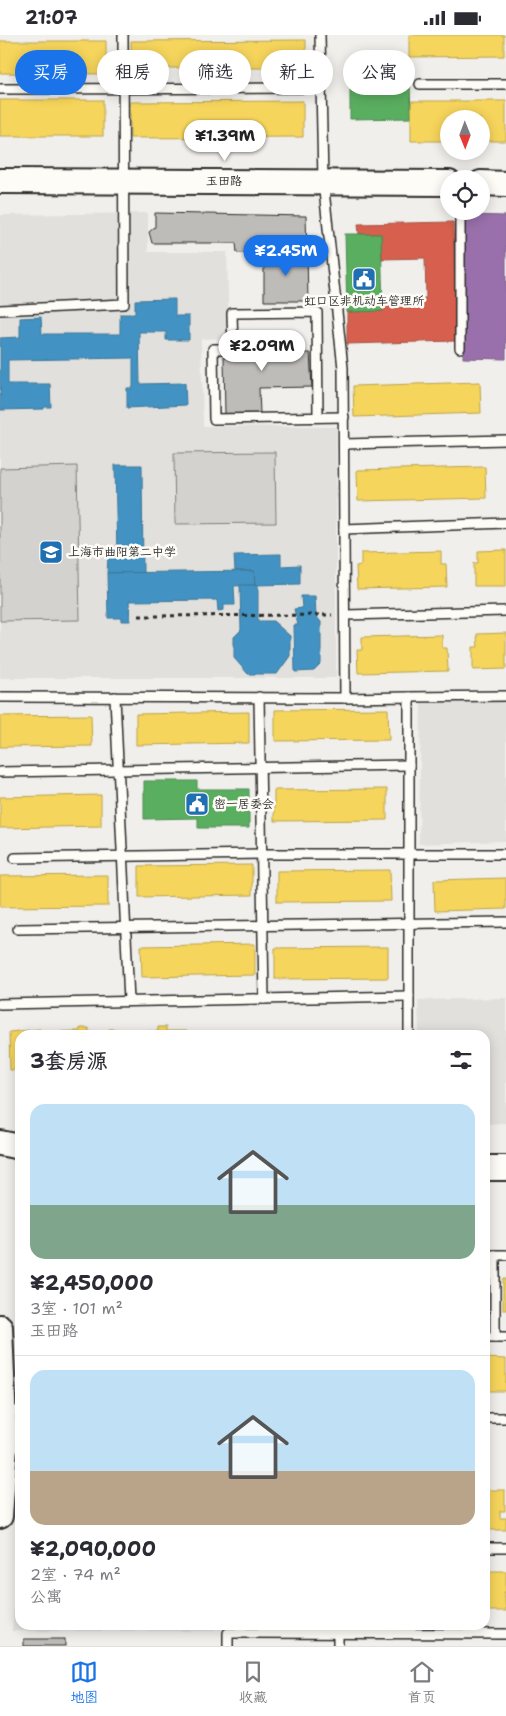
<!DOCTYPE html>
<html lang="zh">
<meta charset="utf-8">
<style>
:root{--surface:#fff;--page:#f7f7f7;--text:#2b2b33;--muted:#7c7c81;--line:#e1e1e2;--accent:#1a73e8}
body{margin:0;font-family:"Shantell Sans","LXGW WenKai TC",sans-serif;background:var(--page);color:var(--text);height:100vh;display:flex;flex-direction:column;font-size:19px;white-space:nowrap}
*{box-sizing:border-box;margin:0}
p{font-size:16px;color:var(--muted)}
.icon{flex:none;width:28px;height:28px;fill:none;stroke:currentColor;stroke-width:2;stroke-linecap:round;stroke-linejoin:round}
.map{position:relative;flex:1;overflow:hidden}
.drawer{position:absolute;left:15px;top:995px;width:475px;height:600px;display:flex;flex-direction:column;background:var(--surface);border-radius:15px;box-shadow:0 2px 12px #0003}
.drawer>*{flex:none}
.guide{position:absolute;left:15px;top:15px;width:476px;height:45px;display:flex;gap:10px}
.needle{width:32px;rotate:179deg}
.fabs{position:absolute;left:440px;top:75px;display:grid;gap:10px}
.fabs a{display:grid;place-items:center;width:50px;height:50px;border-radius:50%;background:var(--surface);box-shadow:0 2px 12px #0003;font-size:25px}
.price{position:absolute;translate:-50% -42px;padding:0 11px;border-radius:18px;background:#fff;color:#222;font-size:16px;line-height:32px;filter:drop-shadow(0 1px 2px #0008)}
.price::after{content:'';position:absolute;left:50%;top:30px;width:15px;height:11px;margin-left:-8px;background:inherit;clip-path:polygon(0 0,100% 0,50% 100%)}
.price.current{background:var(--accent);color:#fff}
ul{padding:0;list-style:none}
li{display:grid;align-content:center;gap:10px;height:265px;padding:0 15px}
li+li{border-top:1px solid var(--line)}
li span{display:grid;place-items:center;height:155px;border-radius:15px;color:#555}
li>.icon{margin-inline-start:auto}
span .icon{width:90px;height:90px;fill:#fffc;stroke-width:1}
li b{font-size:21px}
h2{display:flex;justify-content:space-between;align-items:center;height:60px;padding:0 15px;font-size:21px}
.pill{padding:0 18px;border-radius:22px;background:var(--surface);box-shadow:0 2px 12px #0003;font-size:18px;line-height:45px}
.pill.current{background:var(--accent);color:#fff}
.status{display:flex;justify-content:space-between;align-items:center;height:35px;padding:0 25px;background:var(--surface);direction:ltr}
.status svg{height:14px;fill:currentColor}
.dock{display:flex;justify-content:space-around;align-items:center;height:70px;border-top:1px solid var(--line);background:var(--surface);font-size:14px;color:var(--muted)}
.dock a{display:grid;justify-items:center;gap:2px}
.dock .current{color:var(--accent)}
.map>svg:first-child{display:block}
.built{fill:#e1e0dc}
.green{fill:#d3d2cf;stroke:#7f7e7d}
.homes{fill:#f6d55c;stroke:#b9a24d}
.shops{fill:#d6604d;stroke:#a35043}
.offices{fill:#9970ab;stroke:#785b85}
.schools{fill:#4393c3;stroke:#3c7495}
.public{fill:#5aae61;stroke:#4c8751}
.building{fill:#bdbcb8;stroke:#2b2b2b}
.lines{fill:none;stroke-linecap:round;stroke-linejoin:round}
.lane-casing{stroke:#2b2b2b;stroke-width:12}
.secondary-casing{stroke:#2b2b2b;stroke-width:28}
.path{stroke:#2b2b2b;stroke-width:3;stroke-dasharray:4 4;stroke-linecap:butt}
.lane{stroke:#fdfcf7;stroke-width:9}
.secondary{stroke:#fdfcf7;stroke-width:24}
.labels{text-anchor:middle;stroke-width:5;stroke-linejoin:round;paint-order:stroke}
.street-label{font-size:12px;fill:#2b2b2b;stroke:#fdfcf7}
.poi-label{font-size:12px;fill:#2b2b2b;stroke:#fdfcf7;text-anchor:start}
</style>
<div class="status"><b>21:07</b><svg viewBox="0 0 49 12"><path d="M0 12V9h3v3zM5 12V6h3v6zM10 12V3h3v9zM15 12V0h3v12zM26 1h20v11H26zM47 4h2v5h-2z"/></svg></div>
<div class="map">
<svg width="506" height="1611" viewBox="0 0 506 1611">
<rect width="100%" height="100%" fill="#f0efeb"/>
<filter id="ink" filterUnits="userSpaceOnUse"><feTurbulence type="fractalNoise" baseFrequency=".02" numOctaves="2"/><feDisplacementMap in="SourceGraphic" scale="10" xChannelSelector="R" yChannelSelector="G"/><feConvolveMatrix kernelMatrix="1 2 1 2 8 2 1 2 1" color-interpolation-filters="sRGB"/></filter>
<g filter="url(#ink)">
<g class="built">
<polygon points="148,178 148,217 227,217 229,303 201,304 203,391 336,392 336,643 0,643 0,180"/>
<polygon points="506,666 506,806 419,809 421,668"/>
<polygon points="506,963 506,1088 485,1089 485,1000 419,1000 418,965"/>
<polygon points="20,1485 20,1590 215,1590 215,1596 12,1596"/>
</g>
<g class="green">
<polygon points="275,417 276,488 175,489 174,418"/>
<polygon points="77,431 80,585 0,586 0,433"/>
</g>
<g class="homes">
<polygon points="409,0 504,0 504,21 409,22"/>
<polygon points="306,5 306,33 131,33 131,6"/>
<polygon points="0,6 106,6 106,39 0,38"/>
<rect x="0" y="65" width="103" height="36"/>
<polygon points="303,66 303,102 130,103 130,67"/>
<polygon points="411,66 506,66 506,106 481,106 481,84 449,84 449,106 411,106"/>
<polygon points="480,347 481,378 354,382 353,351"/>
<polygon points="485,432 486,463 358,466 357,435"/>
<polygon points="506,515 506,551 474,551 474,528 478,528 478,516"/>
<polygon points="441,516 441,529 446,529 447,552 357,554 356,531 361,530 361,518"/>
<polygon points="506,598 506,634 473,635 473,612 478,612 477,599"/>
<polygon points="442,600 442,613 447,613 448,636 358,638 357,615 362,615 362,602"/>
<polygon points="388,674 389,705 275,706 275,675"/>
<polygon points="249,677 249,708 136,710 136,679"/>
<polygon points="91,680 92,711 0,712 0,681"/>
<polygon points="387,754 387,785 274,786 274,755"/>
<polygon points="101,760 101,791 0,793 0,762"/>
<polygon points="252,830 252,860 139,862 139,831"/>
<polygon points="390,835 391,866 277,867 277,836"/>
<polygon points="108,840 108,871 0,872 0,841"/>
<polygon points="506,843 506,874 435,876 434,845"/>
<polygon points="255,909 255,940 142,942 141,911"/>
<polygon points="388,912 388,943 275,944 275,913"/>
<polygon points="158,992 166,992 166,996 187,996 187,1000 20,1000 20,1035 10,1035 9,997 40,994 40,997 80,996 80,993 89,993 89,997 109,997 109,994 117,994 117,997 158,996"/>
<rect x="503" y="1244" width="3" height="31"/>
<polygon points="485,1323 506,1324 506,1356 485,1356"/>
<polygon points="485,1455 505,1455 505,1476 500,1476 500,1483 506,1483 506,1495 485,1495"/>
<polygon points="485,1536 506,1536 506,1557 504,1557 506,1576 485,1576"/>
</g>
<polygon class="shops" points="453,187 456,306 347,309 347,277 383,276 382,265 426,263 425,223 382,224 381,199 359,199 358,189"/>
<polygon class="offices" points="465,180 506,181 506,324 463,323"/>
<g class="schools">
<polygon points="175,264 175,281 189,281 189,305 166,305 166,297 139,297 140,349 185,348 186,370 127,373 127,353 133,353 133,323 8,325 8,349 50,349 51,372 44,372 44,374 0,375 0,303 20,302 20,283 41,282 42,299 120,299 120,279 135,279 135,265"/>
<polygon points="115,430 142,430 143,538 107,538 108,522 117,522"/>
<polygon points="281,519 281,531 300,530 300,549 255,550 254,536 235,536 234,520"/>
<polygon points="254,536 255,550 234,551 235,570 224,570 224,575 218,576 217,565 129,566 130,586 121,586 121,583 108,583 107,538"/>
<polygon points="240,550 258,550 258,586 273,586 290,601 290,621 277,639 248,639 234,623 234,602 241,595"/>
<polygon points="301,561 315,561 316,581 321,587 321,629 314,636 295,637 294,590 298,590 294,574 302,573"/>
</g>
<g class="public">
<polygon points="410,46 411,83 350,84 350,47"/>
<polygon points="345,199 381,199 383,276 347,277"/>
<polygon points="144,746 197,746 197,754 249,754 249,793 198,793 198,783 144,784"/>
</g>
<g class="building">
<polygon points="155,178 306,181 307,217 237,218 236,208 152,208 149,197 155,192"/>
<polygon points="264,217 307,217 308,266 264,266"/>
<polygon points="290,300 291,318 310,318 312,352 259,353 260,379 225,380 224,321 240,320 239,301"/>
<rect x="24" y="1604" width="41" height="7"/>
</g>
<g class="lines">
<g class="lane-casing">
<g id="lane">
<polyline points="320,0 323,146 343,333 345,663 409,662 409,1000"/>
<polyline points="420,49 506,49"/>
<polyline points="0,54 320,53"/>
<polyline points="460,176 460,313"/>
<polyline points="0,275 124,269 123,0"/>
<polyline points="318,382 317,277 232,278 233,314 213,314 214,384 344,382"/>
<polyline points="344,409 506,405"/>
<polyline points="344,494 506,488"/>
<polyline points="345,580 506,576"/>
<polyline points="0,662 345,663"/>
<polyline points="115,662 129,966"/>
<polyline points="259,662 264,964"/>
<polyline points="409,662 506,661"/>
<polyline points="0,737 409,730"/>
<polyline points="15,823 262,819 506,819"/>
<polyline points="18,894 506,887"/>
<polyline points="0,969 409,961"/>
<polyline points="485,1220 506,1220"/>
<polyline points="485,1302 506,1302"/>
<polyline points="495,1302 495,1220"/>
<polyline points="4,1376 20,1376"/>
<polyline points="485,1383 506,1383"/>
<polyline points="485,1513 506,1513"/>
<polyline points="228,1611 228,1598 506,1599"/>
<polyline points="338,1611 338,1590"/>
</g>
</g>
<g class="secondary-casing">
<g id="secondary">
<polyline points="0,146 449,148"/>
<polyline points="481,148 506,149"/>
<polyline points="0,1108 20,1112"/>
<polyline points="485,1133 506,1133"/>
<polyline points="0,1292 5,1413 0,1481"/>
</g>
</g>
<polyline class="path" points="139,581 332,580"/>
<use href="#lane" class="lane"/>
<use href="#secondary" class="secondary"/>
</g>
</g>
<defs>
<g id="civic-square" transform="scale(1.25)"><rect x="-9" y="-9" width="18" height="18" rx="4" fill="#1f6fb2" stroke="#fdfcf7"/><path d="M-.6-6.5H3V-4.5H.6V-3L4-1V1h2V6H-6V1h2V-1L-.6-3ZM-1.2 2.5V6h2.4V2.5Z" fill="#fff"/></g>
<g id="school-square" transform="scale(1.25)"><rect x="-9" y="-9" width="18" height="18" rx="4" fill="#1f6fb2" stroke="#fdfcf7"/><path d="M0-5L7-2L0 1L-7-2ZM-4 1L0 2.5L4 1V4Q0 6-4 4Z" fill="#fff"/></g>
</defs>
<g fill-rule="evenodd">
<use href="#civic-square" x="364" y="244"/>
<use href="#school-square" x="51" y="517"/>
<use href="#civic-square" x="197" y="769"/>
</g>
<g class="labels">
<g class="street-label">
<text x="224" y="150">玉田路</text>
</g>
<g class="poi-label">
<text x="364" y="270" text-anchor="middle">虹口区非机动车管理所</text>
<text x="68" y="521">上海市曲阳第二中学</text>
<text x="214" y="773">密一居委会</text>
</g>
</g>
</svg>
<div class="fabs">
<a><svg class="needle" viewBox="-14 -14 28 28"><path d="M0-13l5 13h-10z" fill="#e53935"/><path d="M0 13l5-13h-10z" fill="#7c7c81"/></svg></a>
<a><svg class="icon" aria-label="locate" viewBox="0 0 24 24"><circle cx="12" cy="12" r="6"/><path d="M12 2v4M12 18v4M2 12h4M18 12h4"/></svg></a>
</div>
<b class="price" style="left:225px;top:127px">¥1.39M</b>
<b class="price current" style="left:286px;top:242px">¥2.45M</b>
<b class="price" style="left:262px;top:337px">¥2.09M</b>
<div class="guide">
<a class="pill current">买房</a>
<a class="pill">租房</a>
<a class="pill">筛选</a>
<a class="pill">新上</a>
<a class="pill">公寓</a>
</div>
<section class="drawer">
<h2>3套房源<svg class="icon" aria-label="filters" viewBox="0 0 24 24"><path d="M4 7h16M4 17h16"/><circle cx="9" cy="7" r="2"/><circle cx="15" cy="17" r="2"/></svg></h2>
<ul>
<li><span style="background:linear-gradient(#bfe0f5 65%,#7fa58c 0)"><svg class="icon" aria-label="home" viewBox="0 0 24 24"><path d="M3 11l9-7 9 7M6 9v11h12V9"/></svg></span><div><b>¥2,450,000</b><p>3室 · 101 m²</p><p>玉田路</p></div></li>
<li><span style="background:linear-gradient(#bfe0f5 65%,#b9a48a 0)"><svg class="icon" aria-label="home" viewBox="0 0 24 24"><path d="M3 11l9-7 9 7M6 9v11h12V9"/></svg></span><div><b>¥2,090,000</b><p>2室 · 74 m²</p><p>公寓</p></div></li>
</ul>
</section>
</div>
<nav class="dock">
<a class="current"><svg class="icon" aria-label="map" viewBox="0 0 24 24"><path d="M3 6l6-2 6 2 6-2v14l-6 2-6-2-6 2zM9 4v14M15 6v14"/></svg>地图</a>
<a><svg class="icon" aria-label="saved" viewBox="0 0 24 24"><path d="M7 4h10v16l-5-4-5 4z"/></svg>收藏</a>
<a><svg class="icon" aria-label="home" viewBox="0 0 24 24"><path d="M3 11l9-7 9 7M6 9v11h12V9"/></svg>首页</a>
</nav>
